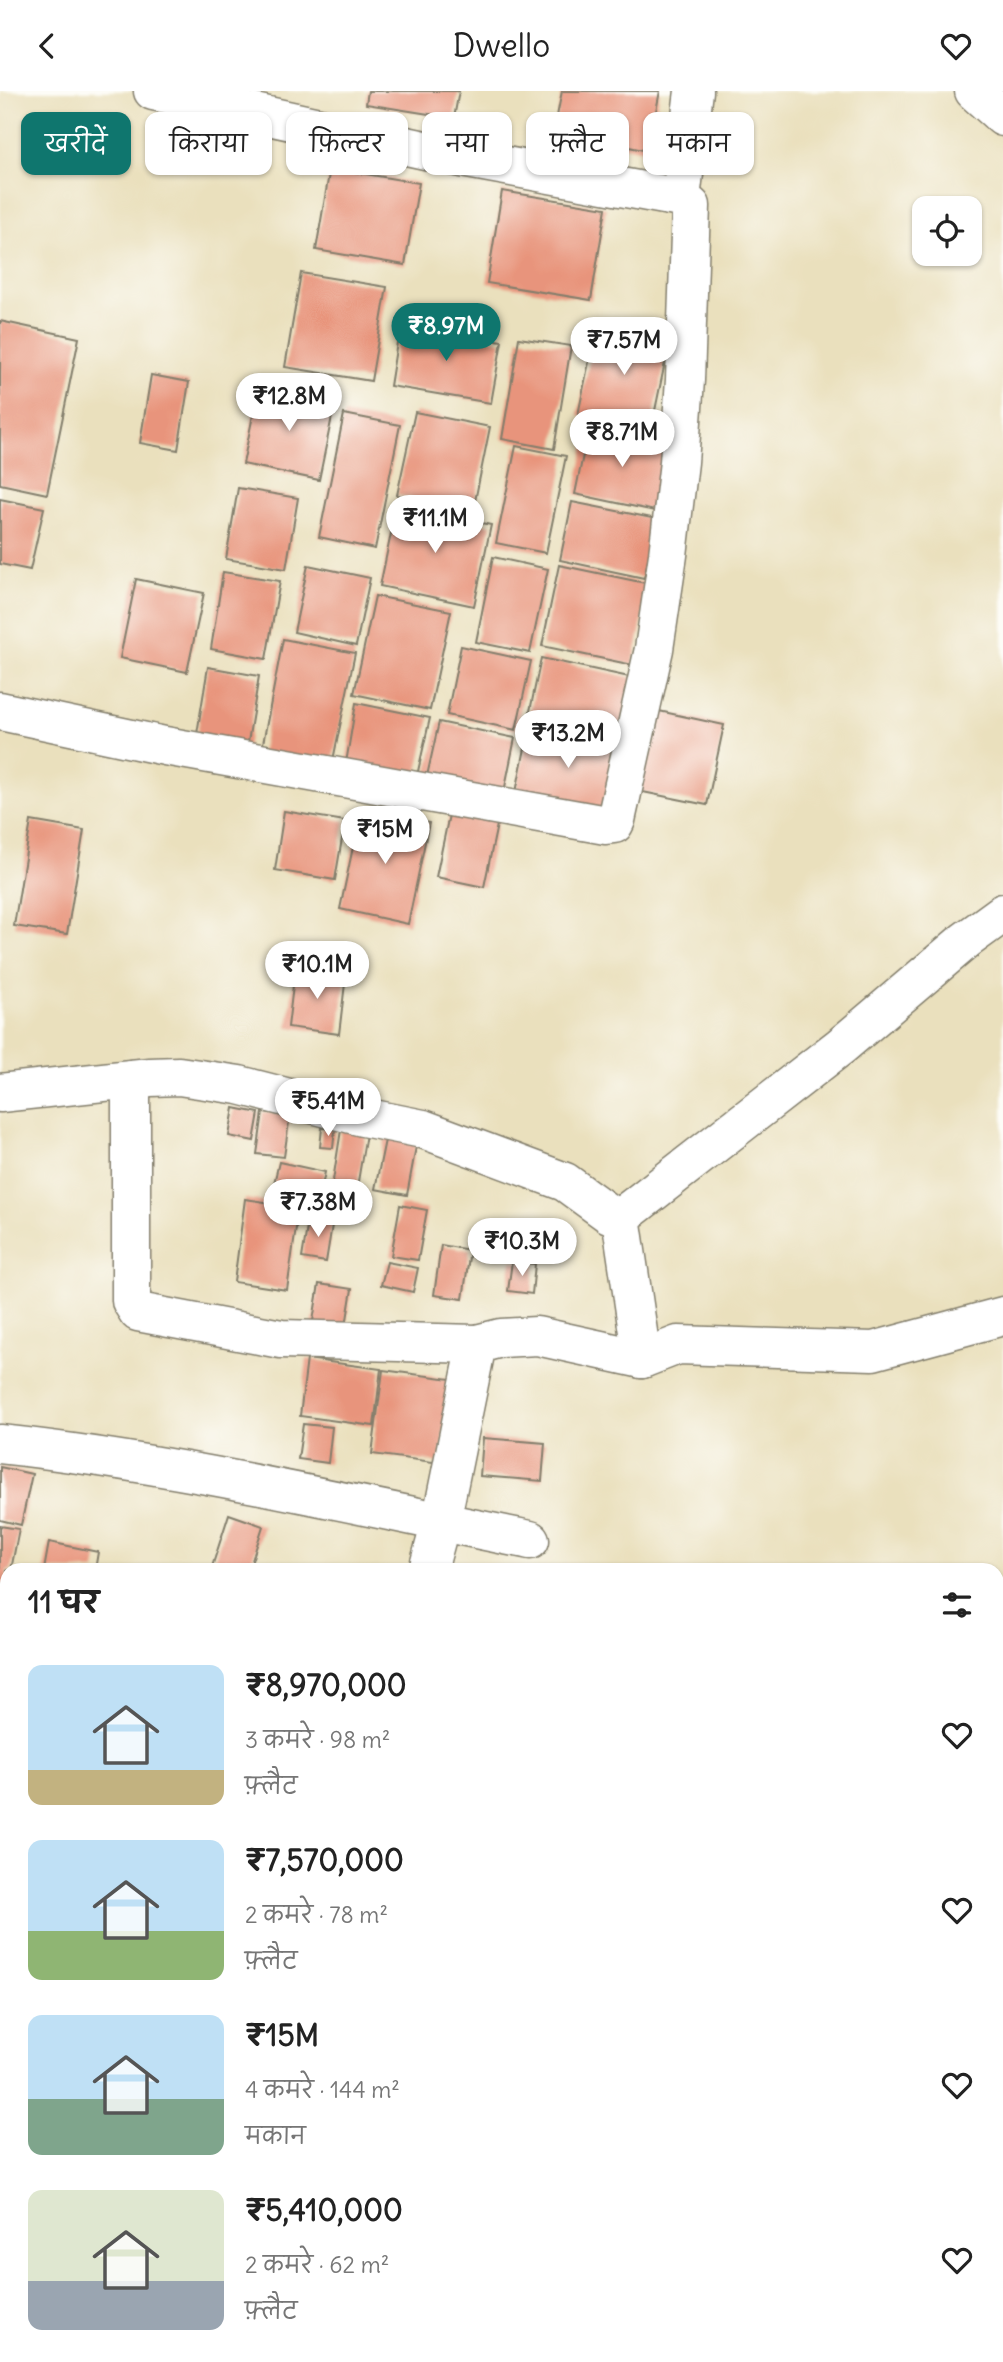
<!DOCTYPE html>
<html lang="hi">
<meta charset="utf-8">
<style>
:root{--surface:#fff;--page:#f6f6f6;--text:#222;--muted:#767676;--accent:#0f766e}
body{margin:0;font-family:Delius,"Playpen Sans Deva",sans-serif;background:var(--page);color:var(--text);height:100vh;display:flex;flex-direction:column;font-size:26px;white-space:nowrap}
*{box-sizing:border-box;margin:0}
p{font-size:23px;color:var(--muted)}
.icon{flex:none;width:38px;height:38px;fill:none;stroke:currentColor;stroke-width:2;stroke-linecap:round;stroke-linejoin:round}
.map{position:relative;flex:1;overflow:hidden}
.panel{position:absolute;left:0px;top:1472px;width:1004px;height:800px;display:flex;flex-direction:column;background:var(--surface);border-radius:21px 21px 0 0;box-shadow:0 2px 5px #0004}
.panel>*{flex:none}
.banner{position:absolute;left:21px;top:21px;width:962px;height:63px;display:flex;gap:14px}
.fabs{position:absolute;left:912px;top:105px;display:grid;gap:14px}
.fabs a{display:grid;place-items:center;width:70px;height:70px;border-radius:14px;background:var(--surface);box-shadow:0 2px 5px #0004;font-size:35px}
.price{position:absolute;translate:-50% -60px;padding:0 16px;border-radius:24px;background:#fff;color:#222;font-size:23px;line-height:46px;filter:drop-shadow(0 2px 4px #0008)}
.price::after{content:'';position:absolute;left:50%;top:42px;width:21px;height:16px;margin-left:-10px;background:inherit;clip-path:polygon(0 0,100% 0,50% 100%)}
.price.on{background:var(--accent);color:#fff}
ul{padding:0;list-style:none}
li{display:flex;align-items:center;gap:21px;height:175px;padding:0 28px}
li span{display:grid;place-items:center;flex:none;width:196px;height:140px;border-radius:14px;color:#555}
li>.icon{margin-inline-start:auto}
span .icon{width:84px;height:84px;fill:#fffc;stroke-width:1}
li b{font-size:30px}
h2{display:flex;justify-content:space-between;align-items:center;height:84px;padding:0 28px;font-size:30px}
.tag{padding:0 24px;border-radius:14px;background:var(--surface);box-shadow:0 2px 5px #0004;font-size:24px;line-height:63px}
.tag.on{background:var(--accent);color:#fff}
header{display:flex;justify-content:space-between;align-items:center;height:91px;padding:0 28px;background:var(--surface);font-size:32px;font-weight:600}
.map>svg:first-child{display:block}
.building{fill:#e8947b}
.lines{fill:none;stroke-linecap:round;stroke-linejoin:round}
.minor-casing{stroke:#837e6c;stroke-width:41}
.minor{stroke:#fff;stroke-width:38}
</style>
<header><svg class="icon" aria-label="back" viewBox="0 0 24 24"><path d="M15 5l-7 7 7 7"/></svg>Dwello<svg class="icon" aria-label="heart" viewBox="0 0 24 24"><path d="M12 20l-8-8c-3-5 5-10 8-4 3-6 11-1 8 4z"/></svg></header>
<div class="map">
<svg width="1003" height="2271" viewBox="0 0 1003 2271">
<rect width="100%" height="100%" fill="#fdfcf7"/>
<filter id="ink" filterUnits="userSpaceOnUse"><feTurbulence type="fractalNoise" baseFrequency=".0143" numOctaves="2"/><feDisplacementMap in="SourceGraphic" scale="14" xChannelSelector="R" yChannelSelector="G"/><feConvolveMatrix kernelMatrix="1 2 1 2 8 2 1 2 1" color-interpolation-filters="sRGB"/></filter>
<filter id="wash" filterUnits="userSpaceOnUse"><feTurbulence type="fractalNoise" baseFrequency=".00686" numOctaves="4" result="noise"/><feDisplacementMap in="SourceGraphic" scale="28" xChannelSelector="R" yChannelSelector="G"/><feGaussianBlur stdDeviation="1.57" result="paint"/><feColorMatrix in="noise" values="0 0 0 0 0 0 0 0 0 0 0 0 0 0 0 0 0 1.4 0 .05"/><feComposite in="paint" operator="in"/></filter>
<g filter="url(#wash)">
<rect width="100%" height="100%" fill="#eae0bd"/>
<g id="blocks">
<g class="building">
<polygon points="368,0 459,0 454,27 366,13"/>
<polygon points="562,0 660,0 648,60 554,40"/>
<polygon points="330,77 419,92 405,174 316,159"/>
<polygon points="502,100 606,117 591,209 487,192"/>
<polygon points="301,182 387,196 371,290 285,276"/>
<polygon points="0,230 79,247 47,403 0,393"/>
<polygon points="597,232 670,247 651,339 578,324"/>
<polygon points="400,233 502,250 491,312 390,295"/>
<polygon points="519,247 571,255 554,358 502,348"/>
<polygon points="151,284 189,291 178,359 140,352"/>
<polygon points="259,295 335,311 319,389 243,373"/>
<polygon points="415,321 490,336 473,420 397,404"/>
<polygon points="344,323 400,334 375,458 319,446"/>
<polygon points="589,335 669,352 655,420 575,403"/>
<polygon points="516,355 566,365 546,462 496,452"/>
<polygon points="238,397 298,407 286,478 226,468"/>
<polygon points="0,408 44,417 30,479 0,473"/>
<polygon points="572,411 657,428 644,487 560,469"/>
<polygon points="397,414 491,434 474,515 380,495"/>
<polygon points="493,466 548,478 530,562 476,551"/>
<polygon points="308,474 370,487 356,555 294,541"/>
<polygon points="559,474 650,493 633,574 542,555"/>
<polygon points="223,481 280,490 266,568 211,558"/>
<polygon points="136,488 204,502 187,581 120,567"/>
<polygon points="375,505 451,520 430,619 354,603"/>
<polygon points="283,548 355,562 331,679 261,663"/>
<polygon points="461,555 531,570 516,639 447,624"/>
<polygon points="541,567 634,587 622,644 529,625"/>
<polygon points="208,576 259,585 246,663 195,655"/>
<polygon points="356,612 430,627 414,698 344,684"/>
<polygon points="645,617 724,634 707,714 628,698"/>
<polygon points="439,631 515,647 502,711 425,694"/>
<polygon points="530,633 621,653 606,725 515,706"/>
<polygon points="361,718 429,732 408,833 340,818"/>
<polygon points="450,719 498,729 484,796 436,786"/>
<polygon points="284,720 345,730 335,789 275,779"/>
<polygon points="31,730 84,739 67,843 14,835"/>
<polygon points="295,878 346,884 339,943 288,936"/>
<polygon points="234,1017 259,1022 254,1050 229,1045"/>
<polygon points="263,1021 290,1024 284,1066 257,1063"/>
<polygon points="322,1037 335,1038 333,1057 320,1056"/>
<polygon points="341,1039 366,1043 353,1120 329,1115"/>
<polygon points="386,1044 417,1050 407,1104 375,1098"/>
<polygon points="279,1071 325,1081 318,1115 271,1105"/>
<polygon points="245,1108 299,1116 287,1199 234,1191"/>
<polygon points="400,1114 427,1119 418,1169 391,1165"/>
<polygon points="309,1124 333,1128 326,1171 302,1167"/>
<polygon points="441,1154 470,1159 463,1208 434,1204"/>
<polygon points="512,1170 535,1173 532,1203 508,1200"/>
<polygon points="387,1171 418,1177 413,1201 381,1194"/>
<polygon points="319,1193 352,1198 345,1241 312,1236"/>
<polygon points="307,1268 381,1278 374,1335 300,1325"/>
<polygon points="383,1279 451,1288 440,1372 372,1363"/>
<polygon points="303,1333 332,1336 328,1372 298,1368"/>
<polygon points="483,1347 545,1352 542,1390 480,1385"/>
<polygon points="0,1376 32,1383 21,1434 0,1429"/>
<polygon points="229,1423 263,1435 249,1479 211,1479"/>
<polygon points="0,1435 19,1438 11,1479 7,1479 7,1494 0,1492"/>
<polygon points="49,1451 98,1461 95,1479 44,1479"/>
<polygon points="0,1569 7,1569 7,1669 0,1668"/>
<polygon points="998,1680 1003,1684 1003,1702 998,1711"/>
<polygon points="0,1826 7,1827 1,1869 0,1869"/>
<polygon points="211,2264 261,2264 271,2271 207,2271"/>
<polygon points="408,2264 508,2264 515,2268 513,2271 405,2271"/>
<polygon points="528,2264 532,2264 548,2271 526,2271"/>
</g>
</g>
</g>
<g filter="url(#ink)">
<use href="#blocks" fill-opacity="0" stroke="#837e6c" stroke-width="2"/>
<g class="lines">
<g class="minor-casing">
<g id="minor">
<polyline points="974,0 1003,26"/>
<polyline points="681,107 694,0"/>
<polyline points="0,620 165,655 606,734 614,733 616,729 654,558 668,464 679,371 685,289 691,115 681,107 462,67 153,0"/>
<polyline points="131,988 131,1210 138,1221 281,1248 477,1253 501,1247 537,1245 642,1268 678,1254 873,1260 1003,1225"/>
<polyline points="0,1002 150,986 179,985 239,994 363,1026 423,1038 565,1091 609,1123 621,1126 841,955 966,849 1003,822"/>
<polyline points="621,1126 642,1268"/>
<path d="M0 1353C177 1372 355 1414 530 1449"/>
<polyline points="428,1479 441,1431 477,1253"/>
<polyline points="0,1716 7,1717"/>
<polyline points="998,2007 1003,2010"/>
<polyline points="0,2181 7,2183"/>
<polyline points="931,2264 952,2271"/>
<polyline points="105,2271 107,2264"/>
</g>
</g>
<use href="#minor" class="minor"/>
</g>
</g>
</svg>
<div class="fabs">
<a><svg class="icon" aria-label="locate" viewBox="0 0 24 24"><circle cx="12" cy="12" r="6"/><path d="M12 2v4M12 18v4M2 12h4M18 12h4"/></svg></a>
</div>
<b class="price on" style="left:446px;top:272px">₹8.97M</b>
<b class="price" style="left:624px;top:286px">₹7.57M</b>
<b class="price" style="left:289px;top:342px">₹12.8M</b>
<b class="price" style="left:622px;top:378px">₹8.71M</b>
<b class="price" style="left:435px;top:464px">₹11.1M</b>
<b class="price" style="left:568px;top:679px">₹13.2M</b>
<b class="price" style="left:385px;top:775px">₹15M</b>
<b class="price" style="left:317px;top:910px">₹10.1M</b>
<b class="price" style="left:328px;top:1047px">₹5.41M</b>
<b class="price" style="left:318px;top:1148px">₹7.38M</b>
<b class="price" style="left:522px;top:1187px">₹10.3M</b>
<div class="banner">
<a class="tag on">खरीदें</a>
<a class="tag">किराया</a>
<a class="tag">फ़िल्टर</a>
<a class="tag">नया</a>
<a class="tag">फ़्लैट</a>
<a class="tag">मकान</a>
</div>
<section class="panel">
<h2>11 घर<svg class="icon" aria-label="filters" viewBox="0 0 24 24"><path d="M4 7h16M4 17h16"/><circle cx="9" cy="7" r="2"/><circle cx="15" cy="17" r="2"/></svg></h2>
<ul>
<li><span style="background:linear-gradient(#bfe0f5 75%,#c2b280 0)"><svg class="icon" aria-label="home" viewBox="0 0 24 24"><path d="M3 11l9-7 9 7M6 9v11h12V9"/></svg></span><div><b>₹8,970,000</b><p>3 कमरे · 98 m²</p><p>फ़्लैट</p></div><svg class="icon" aria-label="heart" viewBox="0 0 24 24"><path d="M12 20l-8-8c-3-5 5-10 8-4 3-6 11-1 8 4z"/></svg></li>
<li><span style="background:linear-gradient(#bfe0f5 65%,#8fb573 0)"><svg class="icon" aria-label="home" viewBox="0 0 24 24"><path d="M3 11l9-7 9 7M6 9v11h12V9"/></svg></span><div><b>₹7,570,000</b><p>2 कमरे · 78 m²</p><p>फ़्लैट</p></div><svg class="icon" aria-label="heart" viewBox="0 0 24 24"><path d="M12 20l-8-8c-3-5 5-10 8-4 3-6 11-1 8 4z"/></svg></li>
<li><span style="background:linear-gradient(#bfe0f5 60%,#7fa58c 0)"><svg class="icon" aria-label="home" viewBox="0 0 24 24"><path d="M3 11l9-7 9 7M6 9v11h12V9"/></svg></span><div><b>₹15M</b><p>4 कमरे · 144 m²</p><p>मकान</p></div><svg class="icon" aria-label="heart" viewBox="0 0 24 24"><path d="M12 20l-8-8c-3-5 5-10 8-4 3-6 11-1 8 4z"/></svg></li>
<li><span style="background:linear-gradient(#dfe7d0 65%,#9aa5b1 0)"><svg class="icon" aria-label="home" viewBox="0 0 24 24"><path d="M3 11l9-7 9 7M6 9v11h12V9"/></svg></span><div><b>₹5,410,000</b><p>2 कमरे · 62 m²</p><p>फ़्लैट</p></div><svg class="icon" aria-label="heart" viewBox="0 0 24 24"><path d="M12 20l-8-8c-3-5 5-10 8-4 3-6 11-1 8 4z"/></svg></li>
</ul>
</section>
</div>
